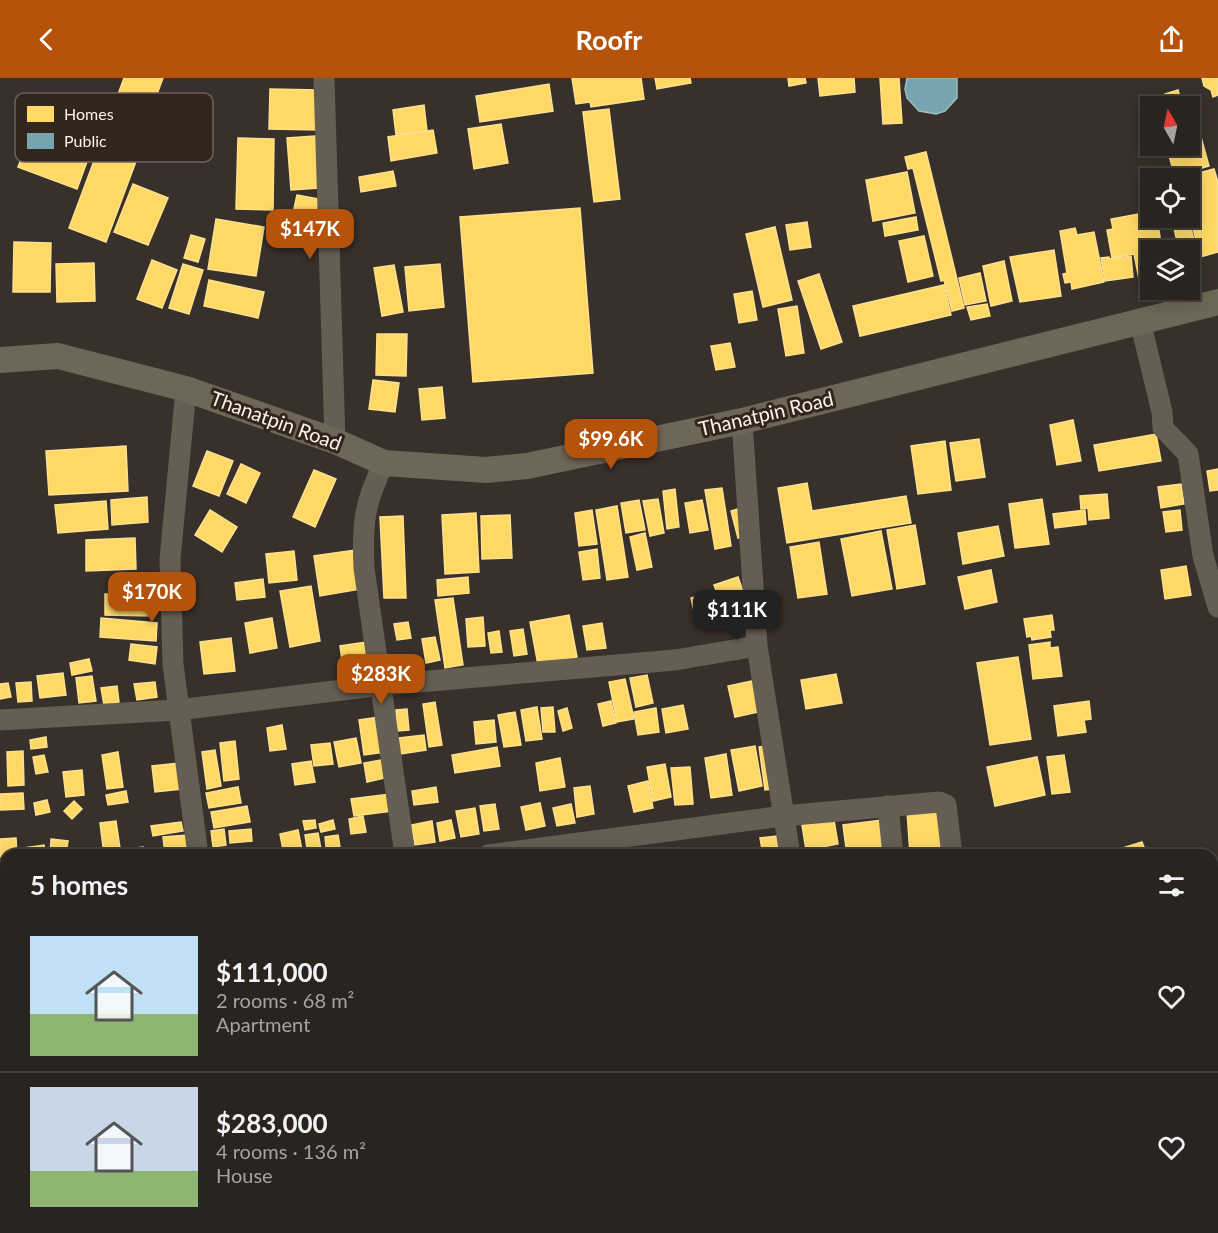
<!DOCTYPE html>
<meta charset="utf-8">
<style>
:root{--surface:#292420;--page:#35302d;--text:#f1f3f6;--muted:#a5a4a5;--line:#45413e;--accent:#b45309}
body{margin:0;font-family:Lato,sans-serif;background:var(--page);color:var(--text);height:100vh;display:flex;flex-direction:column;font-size:22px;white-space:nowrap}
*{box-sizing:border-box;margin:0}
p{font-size:20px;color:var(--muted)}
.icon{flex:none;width:33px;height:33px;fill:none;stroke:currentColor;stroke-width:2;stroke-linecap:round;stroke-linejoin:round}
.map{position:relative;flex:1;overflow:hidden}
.details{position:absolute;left:0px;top:771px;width:1218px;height:384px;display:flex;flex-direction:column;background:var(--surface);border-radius:18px 18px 0 0;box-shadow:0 3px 15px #0003,0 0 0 2px var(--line)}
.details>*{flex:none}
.needle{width:39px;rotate:351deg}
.controls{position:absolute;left:1140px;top:18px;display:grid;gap:12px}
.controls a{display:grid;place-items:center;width:60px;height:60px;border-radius:0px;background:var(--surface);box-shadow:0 3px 15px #0003,0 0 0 2px var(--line);font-size:30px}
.price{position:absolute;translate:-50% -51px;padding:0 14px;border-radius:12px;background:var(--accent);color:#fff;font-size:20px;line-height:39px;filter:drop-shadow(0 2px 3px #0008)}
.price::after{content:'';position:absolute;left:50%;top:36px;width:18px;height:14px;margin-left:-9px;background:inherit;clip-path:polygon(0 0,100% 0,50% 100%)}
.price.active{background:#222;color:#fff}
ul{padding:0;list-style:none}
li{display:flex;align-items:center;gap:18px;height:150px;padding:0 30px}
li+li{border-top:2px solid var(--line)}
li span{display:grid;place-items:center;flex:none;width:168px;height:120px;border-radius:0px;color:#555}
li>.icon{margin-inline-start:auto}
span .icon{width:72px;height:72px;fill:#fffc;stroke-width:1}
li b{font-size:26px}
h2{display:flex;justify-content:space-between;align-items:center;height:72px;padding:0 30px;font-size:26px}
header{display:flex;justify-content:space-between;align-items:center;height:78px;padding:0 30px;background:var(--accent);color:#fff;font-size:27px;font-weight:700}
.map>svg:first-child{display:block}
.homes{fill:#ffd966;stroke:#fee08e;stroke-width:1.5}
.public{fill:#76a5af;stroke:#9ebcc1;stroke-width:1.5}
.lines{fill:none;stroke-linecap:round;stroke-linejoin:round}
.minor{stroke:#655e53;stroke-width:21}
.major{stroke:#6e6656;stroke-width:26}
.labels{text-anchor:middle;stroke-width:6;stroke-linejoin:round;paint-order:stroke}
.street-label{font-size:20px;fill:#fbf2ec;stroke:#32251c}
.key{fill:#32251c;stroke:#6e625a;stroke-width:1.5}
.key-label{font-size:16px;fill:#fbf2ec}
</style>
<header><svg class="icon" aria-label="back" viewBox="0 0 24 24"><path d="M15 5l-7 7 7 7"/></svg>Roofr<svg class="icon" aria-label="share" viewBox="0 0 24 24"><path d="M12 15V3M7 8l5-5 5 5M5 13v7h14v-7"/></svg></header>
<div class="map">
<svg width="1218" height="1155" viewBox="0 0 1218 1155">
<rect width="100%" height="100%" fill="#37302b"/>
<g class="homes">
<polygon points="124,0 163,0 143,54 109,41"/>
<polygon points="572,0 641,0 644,21 591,29 590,24 576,26"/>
<polygon points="655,0 690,0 691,5 657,11"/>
<polygon points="788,0 805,0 806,5 789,8"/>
<polygon points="818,0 854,0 855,14 820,18"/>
<polygon points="880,0 899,0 902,45 883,46"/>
<polygon points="1202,0 1218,0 1218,17 1213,19 1211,12 1204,8"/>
<polygon points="549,6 553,33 480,44 476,18"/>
<polygon points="270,11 319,12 318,52 269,51"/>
<polygon points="1178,12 1182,28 1169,28 1165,16"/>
<polygon points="424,27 427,53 396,57 393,32"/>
<polygon points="41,29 99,51 77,111 18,89"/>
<polygon points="609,31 620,121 594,124 583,34"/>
<polygon points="1196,41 1209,88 1175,98 1169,78 1180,74 1178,68 1190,68 1190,43"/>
<polygon points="501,46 508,85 474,91 468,51"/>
<polygon points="433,52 437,75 391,83 388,59"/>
<polygon points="104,56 141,70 106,164 69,150"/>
<polygon points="315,58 319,110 291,112 287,60"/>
<polygon points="238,60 274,61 273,132 236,131"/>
<polygon points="926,74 964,230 952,233 944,202 941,203 913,90 908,91 905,79"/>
<polygon points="1214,91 1218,104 1218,174 1200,179 1190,138 1190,100 1180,100"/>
<polygon points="393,93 396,108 361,114 359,99"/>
<polygon points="907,94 915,135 873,143 866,102"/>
<polygon points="133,106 168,120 148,167 114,154"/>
<polygon points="297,117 319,121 315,139 293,135"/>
<polygon points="580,130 593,295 473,304 460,139"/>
<polygon points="1150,134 1150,140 1157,140 1162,172 1150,172 1150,199 1139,201 1134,176 1112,180 1107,152 1113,151 1111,141"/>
<polygon points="916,139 918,152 885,158 883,145"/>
<polygon points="216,141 264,149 256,198 208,191"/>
<polygon points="1189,142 1196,171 1179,172 1173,146"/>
<polygon points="807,144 811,169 790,172 786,147"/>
<polygon points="775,149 792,222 763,229 746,156"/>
<polygon points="1075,150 1077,157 1094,154 1104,204 1072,211 1071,204 1065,205 1063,196 1067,195 1060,153"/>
<polygon points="191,157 205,161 198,184 184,180"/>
<polygon points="924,158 933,198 908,204 899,163"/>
<polygon points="14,164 51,165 50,214 13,214"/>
<polygon points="1054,172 1061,218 1020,224 1010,179"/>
<polygon points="1131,178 1133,199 1105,203 1101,180 1109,179 1110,181"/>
<polygon points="152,182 177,192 162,230 137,221"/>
<polygon points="1004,183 1012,223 991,228 983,188"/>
<polygon points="94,185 95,223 57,224 56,186"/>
<polygon points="183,186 203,192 189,236 169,230"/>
<polygon points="440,186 444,229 409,233 405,189"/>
<polygon points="394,187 403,234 382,238 374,190"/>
<polygon points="980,195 986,223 965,227 959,200"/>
<polygon points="819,196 842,264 821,271 798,203"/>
<polygon points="209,202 264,214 258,240 204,228"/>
<polygon points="944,207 951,237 860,258 853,228"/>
<polygon points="752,213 757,242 739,245 734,216"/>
<polygon points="987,226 990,238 971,242 967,229"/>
<polygon points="797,228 804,275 786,278 778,231"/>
<polygon points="377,256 407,256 406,298 376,297"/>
<polygon points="730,265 735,289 716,292 711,268"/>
<polygon points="373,302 399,305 395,334 369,331"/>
<polygon points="442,309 445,340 422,342 419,311"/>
<polygon points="1073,342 1081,383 1057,387 1050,347"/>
<polygon points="1156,356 1161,383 1099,393 1094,367"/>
<polygon points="979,361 985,399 956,403 950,365"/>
<polygon points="945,363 951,412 918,416 911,368"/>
<polygon points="126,368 128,413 49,417 46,373"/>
<polygon points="207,373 233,383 219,418 193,408"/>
<polygon points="241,386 260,395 246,425 227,416"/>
<polygon points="1218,391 1218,412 1210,413 1207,393"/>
<polygon points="314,392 336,401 315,449 293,439"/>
<polygon points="807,405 812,433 906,418 911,445 787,465 778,410"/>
<polygon points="1181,406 1184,426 1161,430 1158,409"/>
<polygon points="722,410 731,468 715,471 705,412"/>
<polygon points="675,411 679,449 667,451 663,413"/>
<polygon points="1107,416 1109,440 1089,442 1088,430 1081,431 1080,418"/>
<polygon points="147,419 148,444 112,447 111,422"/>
<polygon points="658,421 664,455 650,458 643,423"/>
<polygon points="1042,421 1049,466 1015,470 1009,426"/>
<polygon points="639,422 645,452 626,455 621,425"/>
<polygon points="702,422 708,452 690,455 685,425"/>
<polygon points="106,423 108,451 58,455 55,427"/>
<polygon points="617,428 628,499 607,502 596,432"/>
<polygon points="741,430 748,457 738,460 731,433"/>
<polygon points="210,432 237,449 222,474 195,457"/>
<polygon points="592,432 597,466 579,468 575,435"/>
<polygon points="1085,432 1086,446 1055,450 1053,436"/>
<polygon points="1180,432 1182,452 1166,454 1163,434"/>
<polygon points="476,435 479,494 445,496 442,437"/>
<polygon points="510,437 512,480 482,481 481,438"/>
<polygon points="403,438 406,520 384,520 380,439"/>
<polygon points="915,447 925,506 897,511 887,452"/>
<polygon points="998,448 1004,478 963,486 958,455"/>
<polygon points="881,453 892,511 852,518 841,461"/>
<polygon points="645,455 652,489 637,492 630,459"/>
<polygon points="135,460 136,491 86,493 86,462"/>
<polygon points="819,464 827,516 798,520 790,469"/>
<polygon points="597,471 600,500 583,502 579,474"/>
<polygon points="355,472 361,511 320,518 314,478"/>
<polygon points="294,473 297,502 269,505 266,476"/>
<polygon points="1186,488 1191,517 1165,521 1161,492"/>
<polygon points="991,492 997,524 965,531 958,499"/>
<polygon points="468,499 469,515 438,518 437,502"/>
<polygon points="738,499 744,516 720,523 714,507"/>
<polygon points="263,501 265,519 237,522 235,505"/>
<polygon points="311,508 320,563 290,569 280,513"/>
<polygon points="711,515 717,537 696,542 691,520"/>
<polygon points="105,516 154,517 154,538 105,537"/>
<polygon points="453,520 463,587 445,590 435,522"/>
<polygon points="741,522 746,534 735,538 731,525"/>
<polygon points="569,537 577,579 538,587 530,544"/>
<polygon points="1052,537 1054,552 1050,552 1051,559 1032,562 1031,558 1027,559 1024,541"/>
<polygon points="483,539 485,568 468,569 466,541"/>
<polygon points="101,540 157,545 156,563 100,559"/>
<polygon points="272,540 277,570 250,575 245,545"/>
<polygon points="408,544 411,560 397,562 394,546"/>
<polygon points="602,545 606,570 587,572 583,548"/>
<polygon points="523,551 527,576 514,578 510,553"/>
<polygon points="499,553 502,574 491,575 488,555"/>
<polygon points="435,559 440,582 426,585 422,561"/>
<polygon points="231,560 235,593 204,596 200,564"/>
<polygon points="366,564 371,592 344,596 340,568"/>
<polygon points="1050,564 1050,570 1058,569 1062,598 1033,601 1029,567"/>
<polygon points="131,566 157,569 155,586 129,582"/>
<polygon points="1018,579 1031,661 990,667 977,585"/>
<polygon points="89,581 92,593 72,597 70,585"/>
<polygon points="63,595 66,617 40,620 37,598"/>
<polygon points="836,596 842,625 806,631 801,602"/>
<polygon points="647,597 653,625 636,629 630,600"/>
<polygon points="92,598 96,623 79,625 76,600"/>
<polygon points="625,601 634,641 617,644 609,604"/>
<polygon points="757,602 763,633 735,639 728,608"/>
<polygon points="31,604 32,623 18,624 16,605"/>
<polygon points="155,604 157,619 137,622 134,606"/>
<polygon points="8,605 11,619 0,621 0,606"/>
<polygon points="117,608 119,624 104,627 101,610"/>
<polygon points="611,623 616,645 603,648 598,626"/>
<polygon points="1089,623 1091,641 1084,642 1086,654 1058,658 1054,628"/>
<polygon points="435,624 442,667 429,669 423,626"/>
<polygon points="683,627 688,651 666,655 662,631"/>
<polygon points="537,629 542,661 526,663 521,632"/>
<polygon points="553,629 555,654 543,654 541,630"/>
<polygon points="567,630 572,650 563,653 558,633"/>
<polygon points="656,630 659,654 638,657 634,634"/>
<polygon points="407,631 409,652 397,653 396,632"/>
<polygon points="515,634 521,667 504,669 498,637"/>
<polygon points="379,639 385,674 364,677 359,642"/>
<polygon points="494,642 496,664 476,666 474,644"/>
<polygon points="282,647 286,671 270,673 267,650"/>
<polygon points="424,657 426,672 401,676 399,660"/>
<polygon points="46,659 47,669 31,671 30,662"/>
<polygon points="356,660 361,685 339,689 334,664"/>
<polygon points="235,663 239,701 224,703 220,665"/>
<polygon points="330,665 333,686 314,688 311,667"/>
<polygon points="755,668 762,708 739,713 731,672"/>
<polygon points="767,668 773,711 765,712 759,669"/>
<polygon points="497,669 500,688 455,695 452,677"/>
<polygon points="215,672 221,708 207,711 202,674"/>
<polygon points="23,673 24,707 8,708 7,674"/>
<polygon points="118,674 123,709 107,711 102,677"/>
<polygon points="726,676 732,717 711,720 705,680"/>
<polygon points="44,677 48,694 36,696 33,679"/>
<polygon points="1064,677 1070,714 1052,716 1047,679"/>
<polygon points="1037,679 1045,717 995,728 987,689"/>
<polygon points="560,680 565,709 540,713 536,685"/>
<polygon points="386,681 389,699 367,704 364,685"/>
<polygon points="311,683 315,704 295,707 292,686"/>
<polygon points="179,685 182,711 155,714 152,688"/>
<polygon points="665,686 671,719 653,723 647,689"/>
<polygon points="690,689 693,726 675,727 671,690"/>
<polygon points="82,692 84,717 66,719 63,694"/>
<polygon points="648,703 653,730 634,734 628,708"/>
<polygon points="590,708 594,736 577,739 574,710"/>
<polygon points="238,709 241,725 209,730 206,715"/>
<polygon points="436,709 438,724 414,727 412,713"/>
<polygon points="126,713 128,724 108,727 106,717"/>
<polygon points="23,715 24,731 0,732 0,716"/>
<polygon points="390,716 392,733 354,738 351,721"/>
<polygon points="47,722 50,734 36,737 34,725"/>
<polygon points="74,723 82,731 72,741 64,733"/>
<polygon points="540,725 545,748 526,752 521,729"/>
<polygon points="495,726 499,751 484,753 480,728"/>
<polygon points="571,726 575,745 557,748 553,730"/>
<polygon points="247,728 250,744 214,750 211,734"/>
<polygon points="475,730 479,756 461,759 456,733"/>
<polygon points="945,730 949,777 910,777 907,733"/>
<polygon points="363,738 366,754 351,756 349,741"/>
<polygon points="315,742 316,750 305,752 303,743"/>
<polygon points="333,742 335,751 321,754 319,746"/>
<polygon points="451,742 455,760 440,763 437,745"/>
<polygon points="834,742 838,766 806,772 802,747"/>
<polygon points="882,742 887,777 847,777 843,747"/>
<polygon points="116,743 121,777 104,777 100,745"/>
<polygon points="432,743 435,764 415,767 411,747"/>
<polygon points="181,744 183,753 153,758 151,748"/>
<polygon points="224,751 226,767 213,769 211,753"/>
<polygon points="251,751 252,763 230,765 229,753"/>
<polygon points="298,752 303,777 284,777 280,756"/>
<polygon points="318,755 322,777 308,777 305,757"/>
<polygon points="188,757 190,773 165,776 163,759"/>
<polygon points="338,757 341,775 327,777 325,759"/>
<polygon points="777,758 780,777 763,777 760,760"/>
<polygon points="16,760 17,777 6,777 6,788 0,789 0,761"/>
<polygon points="51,761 68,763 66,777 50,777"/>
<polygon points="1142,764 1147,777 1100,777"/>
<polygon points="44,767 46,777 25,777 24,770"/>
<polygon points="143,769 144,777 123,777 122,772"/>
<polygon points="385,770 386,777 362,777 362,775"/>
<polygon points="255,771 256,777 226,777"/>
<rect x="0" y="842" width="6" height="29"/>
<polygon points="1212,958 1218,972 1218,981 1212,983"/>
<rect x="0" y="966" width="6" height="51"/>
<polygon points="1218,1026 1218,1056 1214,1057 1212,1028"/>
<polygon points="1218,1094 1218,1117 1215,1117 1212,1096"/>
<polygon points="341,1149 358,1149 359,1155 342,1155"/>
<polygon points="432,1149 447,1149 448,1155 413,1155 412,1152"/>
<polygon points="498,1149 516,1149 517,1155 482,1155 481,1151"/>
<polygon points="535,1149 565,1149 566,1155 536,1155"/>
<polygon points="576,1149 600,1149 601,1155 577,1155"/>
<polygon points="687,1149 688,1155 670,1155 669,1150"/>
<polygon points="947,1149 948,1155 931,1155 930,1150"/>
<polygon points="951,1149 970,1149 971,1155 952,1155"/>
<polygon points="1086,1149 1104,1149 1106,1155 1087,1155"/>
</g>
<polygon class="public" points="907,0 957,0 957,20 945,33 936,36 919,33 907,20 905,11"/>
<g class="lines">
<g class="minor">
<polyline points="324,0 335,363"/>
<polyline points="1140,243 1162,334 1163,350 1188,376 1203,478 1218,529"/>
<polyline points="186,311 170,481 173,586 198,777"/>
<polyline points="742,343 757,568 790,777"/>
<path d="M384 385C364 425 362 446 364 490L405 777"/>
<polyline points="0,642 178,632 383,607 675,582 757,568"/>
<polyline points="888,728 893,777"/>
<polyline points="488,777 783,738 939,724 946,727 952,777"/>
<polyline points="0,823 6,823"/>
<polyline points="1212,1007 1218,1005"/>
<polyline points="0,1056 6,1055"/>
<polyline points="1212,1141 1218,1140"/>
<polyline points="450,1149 450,1155"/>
<polyline points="653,1149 655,1155"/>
<polyline points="1140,1149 1143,1155"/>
<polyline points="193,1155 234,1149"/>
<polyline points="847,1155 880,1149"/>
<polyline points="1164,1155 1182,1149"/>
</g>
<polyline class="major" points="0,282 58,278 186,311 335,363 384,385 486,392 527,388 742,343 1218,224"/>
</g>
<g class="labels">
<g class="street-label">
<text transform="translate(766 336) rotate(-13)" y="7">Thanatpin Road</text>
<text transform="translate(276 343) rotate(20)" y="7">Thanatpin Road</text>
</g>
</g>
<rect x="15" y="15" width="198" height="69" rx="9" class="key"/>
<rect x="27" y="28" width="27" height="16" fill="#ffd966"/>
<rect x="27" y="55" width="27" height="16" fill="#76a5af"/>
<g class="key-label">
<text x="64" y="42">Homes</text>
<text x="64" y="69">Public</text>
</g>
</svg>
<div class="controls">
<a><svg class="needle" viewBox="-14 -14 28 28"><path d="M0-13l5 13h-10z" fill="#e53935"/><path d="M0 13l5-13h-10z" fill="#a5a4a5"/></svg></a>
<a><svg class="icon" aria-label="locate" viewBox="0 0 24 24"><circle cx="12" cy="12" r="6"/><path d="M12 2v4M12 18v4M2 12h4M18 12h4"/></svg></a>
<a><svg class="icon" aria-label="layers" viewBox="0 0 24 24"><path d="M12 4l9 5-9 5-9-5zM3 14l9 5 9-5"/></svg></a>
</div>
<b class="price" style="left:310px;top:182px">$147K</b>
<b class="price" style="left:611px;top:392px">$99.6K</b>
<b class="price" style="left:152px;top:545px">$170K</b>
<b class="price active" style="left:737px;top:563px">$111K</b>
<b class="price" style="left:381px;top:627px">$283K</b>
<section class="details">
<h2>5 homes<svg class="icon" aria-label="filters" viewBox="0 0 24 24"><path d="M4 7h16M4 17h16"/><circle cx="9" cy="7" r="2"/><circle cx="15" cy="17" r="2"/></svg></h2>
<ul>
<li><span style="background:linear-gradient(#bfe0f5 65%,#8fb573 0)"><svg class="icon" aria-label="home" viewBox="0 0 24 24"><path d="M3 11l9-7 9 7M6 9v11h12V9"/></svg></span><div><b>$111,000</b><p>2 rooms · 68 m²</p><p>Apartment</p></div><svg class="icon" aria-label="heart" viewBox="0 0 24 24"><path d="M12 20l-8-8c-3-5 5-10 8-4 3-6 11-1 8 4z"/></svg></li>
<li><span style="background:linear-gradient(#c9d6e8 70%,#8fb573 0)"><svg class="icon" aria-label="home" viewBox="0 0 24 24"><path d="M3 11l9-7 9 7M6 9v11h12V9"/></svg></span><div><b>$283,000</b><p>4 rooms · 136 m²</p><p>House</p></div><svg class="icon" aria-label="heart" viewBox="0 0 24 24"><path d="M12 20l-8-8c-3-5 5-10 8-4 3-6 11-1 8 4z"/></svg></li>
</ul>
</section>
</div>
